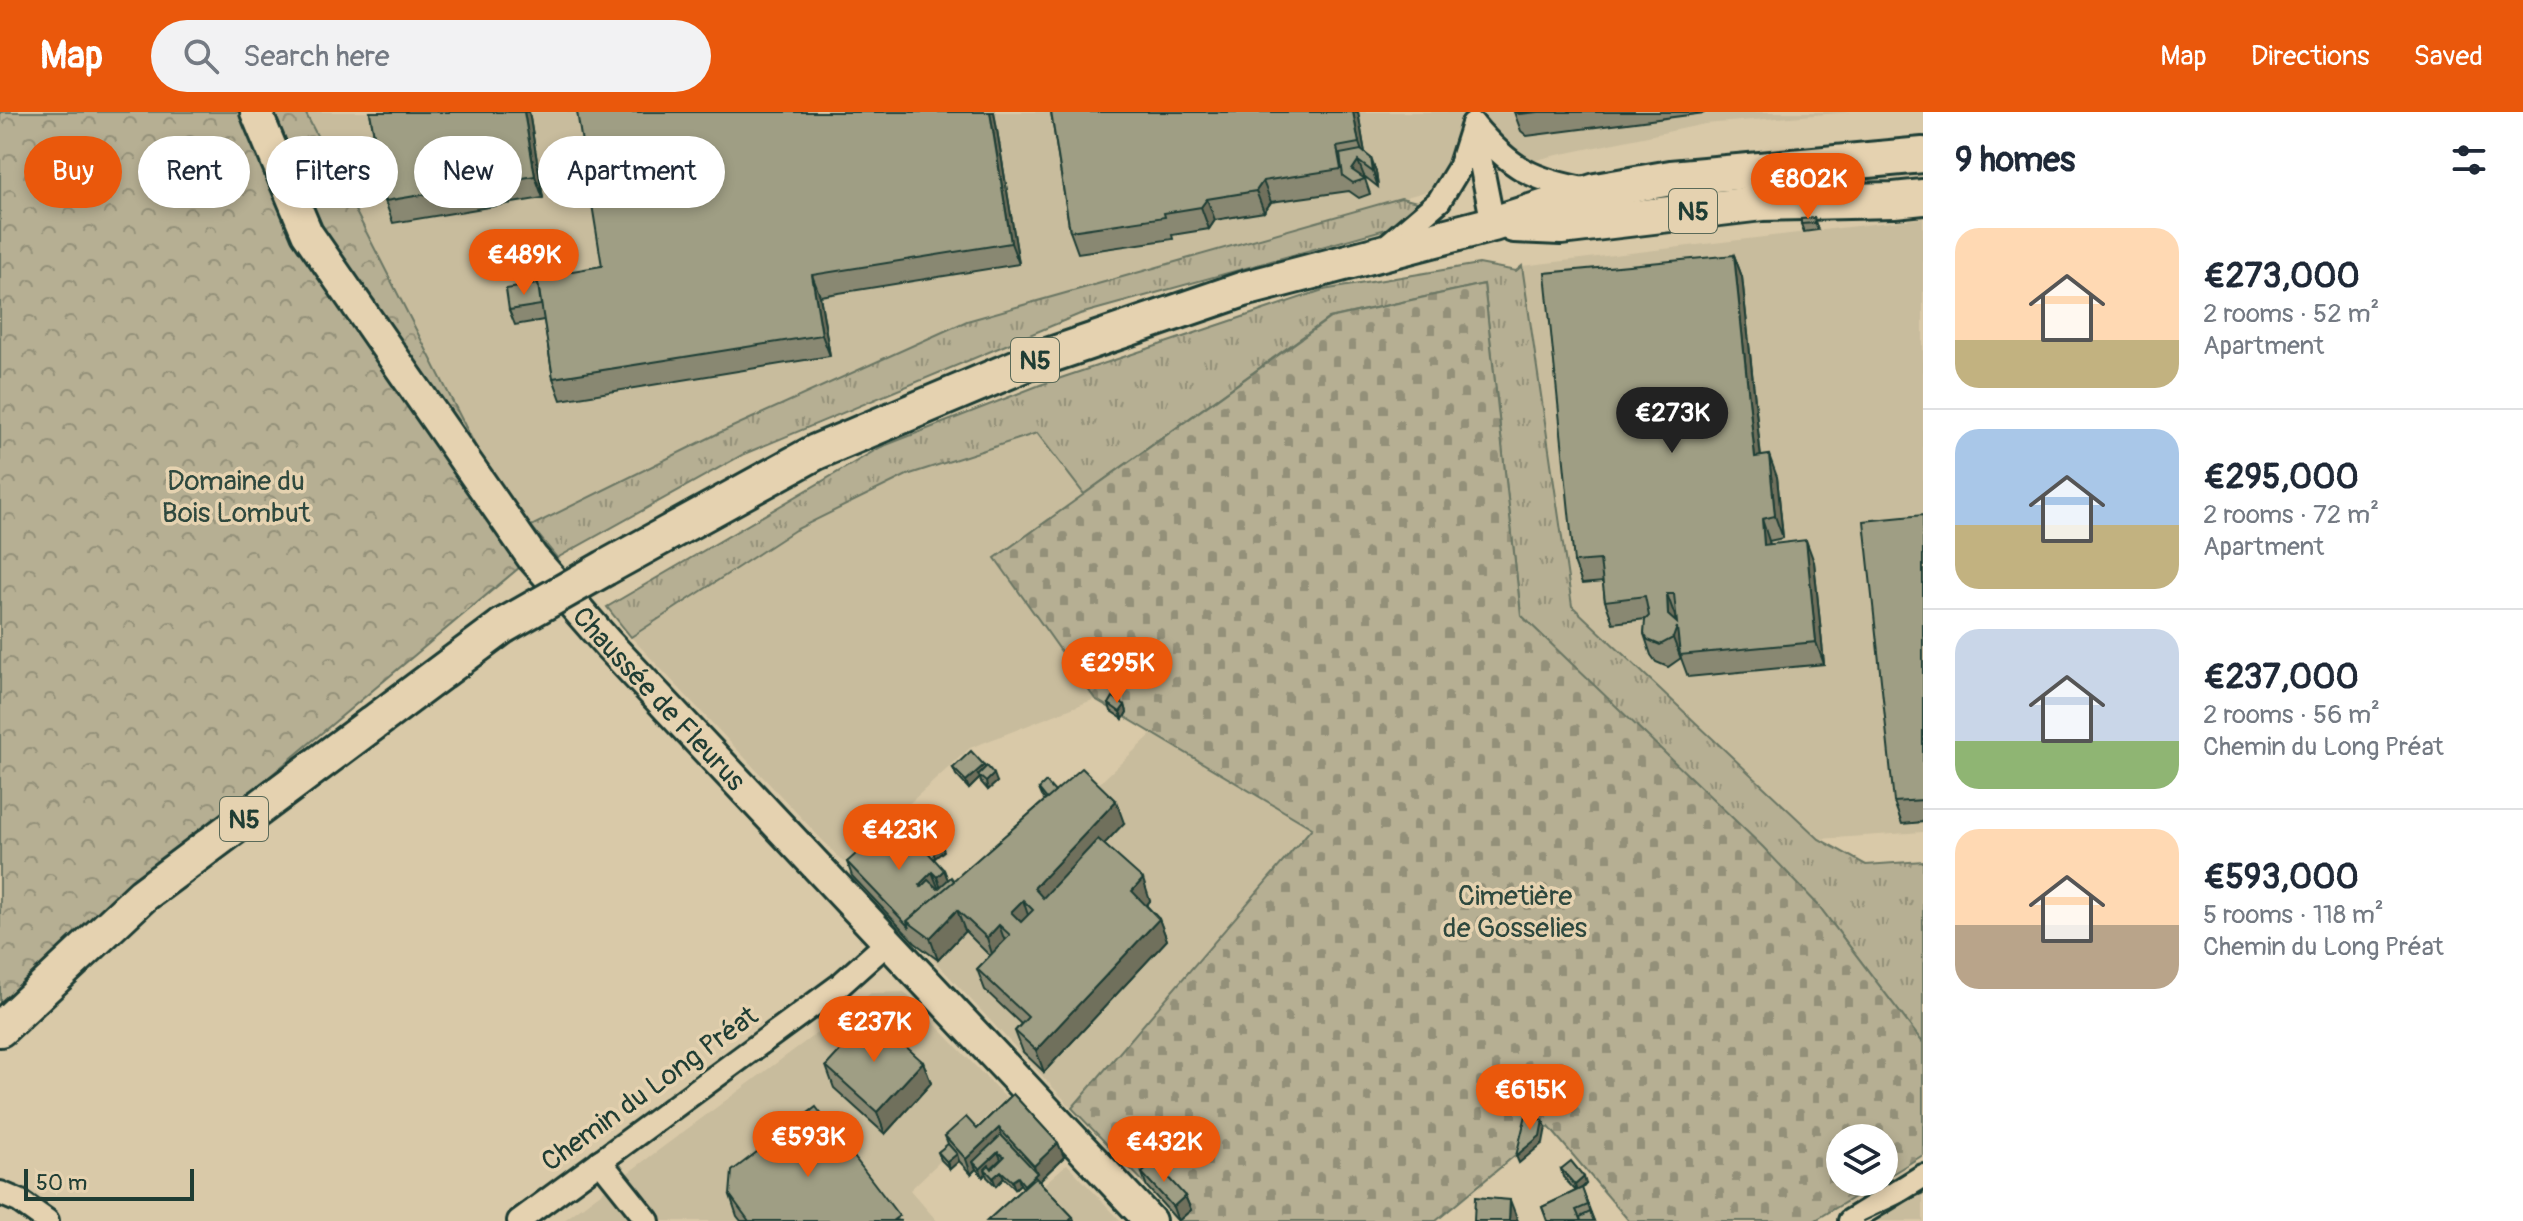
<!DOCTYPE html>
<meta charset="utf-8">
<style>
:root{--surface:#fff;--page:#f2f2f3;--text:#1f2937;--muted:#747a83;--line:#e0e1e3;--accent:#ea580c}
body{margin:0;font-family:Pangolin,sans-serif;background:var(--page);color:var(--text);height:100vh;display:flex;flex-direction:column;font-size:30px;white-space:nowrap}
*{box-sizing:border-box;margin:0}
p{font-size:26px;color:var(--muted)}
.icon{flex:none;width:44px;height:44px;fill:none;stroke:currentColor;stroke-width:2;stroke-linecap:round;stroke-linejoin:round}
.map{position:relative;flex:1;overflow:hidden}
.sheet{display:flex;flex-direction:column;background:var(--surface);width:600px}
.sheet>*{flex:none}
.hud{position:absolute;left:24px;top:24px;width:760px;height:72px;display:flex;gap:16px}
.fabs{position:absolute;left:1826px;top:1012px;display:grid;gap:16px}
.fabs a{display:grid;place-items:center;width:72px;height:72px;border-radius:50%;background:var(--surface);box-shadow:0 4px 12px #0003;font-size:40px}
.scale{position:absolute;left:24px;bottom:20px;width:170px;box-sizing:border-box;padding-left:8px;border:4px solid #1f3d34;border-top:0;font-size:22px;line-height:28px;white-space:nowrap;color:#1f3d34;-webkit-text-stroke:6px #e5d2b0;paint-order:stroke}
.price{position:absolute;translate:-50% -68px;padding:0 18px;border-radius:28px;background:var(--accent);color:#fff;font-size:26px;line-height:52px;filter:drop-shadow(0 2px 4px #0008)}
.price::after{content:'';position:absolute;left:50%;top:48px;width:24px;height:18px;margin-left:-12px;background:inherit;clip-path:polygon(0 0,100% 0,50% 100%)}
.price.on{background:#222;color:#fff}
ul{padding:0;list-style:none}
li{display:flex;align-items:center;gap:24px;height:200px;padding:0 32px}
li+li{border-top:2px solid var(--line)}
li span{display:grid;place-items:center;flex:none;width:224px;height:160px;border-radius:24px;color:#555}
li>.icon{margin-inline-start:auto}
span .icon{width:96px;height:96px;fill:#fffc;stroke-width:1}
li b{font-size:34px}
h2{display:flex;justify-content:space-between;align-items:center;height:96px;padding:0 32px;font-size:34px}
.chip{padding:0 28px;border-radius:36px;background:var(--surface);box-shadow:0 4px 12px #0003;font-size:28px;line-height:72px}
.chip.on{background:var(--accent);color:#fff}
header{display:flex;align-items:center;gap:48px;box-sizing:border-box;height:112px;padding:0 40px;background:var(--accent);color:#fff}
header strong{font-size:38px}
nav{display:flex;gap:44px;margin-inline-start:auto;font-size:28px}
.search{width:560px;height:72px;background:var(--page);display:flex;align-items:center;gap:20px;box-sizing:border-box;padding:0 28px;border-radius:44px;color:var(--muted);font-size:30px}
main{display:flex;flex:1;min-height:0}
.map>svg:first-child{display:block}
.built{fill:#c8bc9d}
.grass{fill:url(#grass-tufts);stroke:#6a7664;stroke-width:2}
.cemetery{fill:url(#cemetery-stones);stroke:#6a7664;stroke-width:2}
.park{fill:url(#park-crowns);stroke:#6a7664;stroke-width:2}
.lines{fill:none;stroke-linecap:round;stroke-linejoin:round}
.street-casing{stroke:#1f3d34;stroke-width:28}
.secondary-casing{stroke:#1f3d34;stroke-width:36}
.primary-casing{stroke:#1f3d34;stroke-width:40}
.street{stroke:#e5d2b0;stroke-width:22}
.secondary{stroke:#e5d2b0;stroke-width:30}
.primary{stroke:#e5d2b0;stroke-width:34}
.tram{stroke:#1f3d34;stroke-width:2}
.primary-bridge-casing{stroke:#1f3d34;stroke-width:40;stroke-linecap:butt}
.primary-bridge{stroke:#e5d2b0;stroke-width:34}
.wall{fill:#898872;stroke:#1f3d34;stroke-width:2}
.shaded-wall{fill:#6f6f5c;stroke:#1f3d34;stroke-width:2}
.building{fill:#9f9e84;stroke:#1f3d34;stroke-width:2;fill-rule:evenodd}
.labels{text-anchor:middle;stroke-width:7;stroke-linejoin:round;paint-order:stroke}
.shield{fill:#e5d2b0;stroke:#5a6a59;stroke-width:2}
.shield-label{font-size:26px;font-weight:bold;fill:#1f3d34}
.park-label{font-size:28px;fill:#2e483e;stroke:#e5d2b0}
.street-label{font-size:28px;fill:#1f3d34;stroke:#e5d2b0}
</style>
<header>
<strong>Map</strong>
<div class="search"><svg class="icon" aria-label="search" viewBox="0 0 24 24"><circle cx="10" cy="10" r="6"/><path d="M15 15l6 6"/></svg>Search here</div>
<nav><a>Map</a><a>Directions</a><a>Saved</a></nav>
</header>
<main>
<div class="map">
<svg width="1923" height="1109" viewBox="0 0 1923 1109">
<defs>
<pattern id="grass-tufts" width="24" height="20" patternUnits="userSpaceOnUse" patternTransform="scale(2)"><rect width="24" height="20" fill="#b6af93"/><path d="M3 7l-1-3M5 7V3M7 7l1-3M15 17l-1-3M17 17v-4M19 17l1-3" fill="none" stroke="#939079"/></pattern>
<pattern id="cemetery-stones" width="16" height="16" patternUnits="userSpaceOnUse" patternTransform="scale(2)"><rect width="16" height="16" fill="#b6af93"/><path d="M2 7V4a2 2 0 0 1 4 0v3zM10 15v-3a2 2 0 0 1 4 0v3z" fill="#939079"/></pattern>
<pattern id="park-crowns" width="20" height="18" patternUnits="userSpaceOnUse" patternTransform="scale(2)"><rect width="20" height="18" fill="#b6af93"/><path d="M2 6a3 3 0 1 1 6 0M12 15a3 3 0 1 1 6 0" fill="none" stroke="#939079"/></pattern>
</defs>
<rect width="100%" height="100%" fill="#d9c9a8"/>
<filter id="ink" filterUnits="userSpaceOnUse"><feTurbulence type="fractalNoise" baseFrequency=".0125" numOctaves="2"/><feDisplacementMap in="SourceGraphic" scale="16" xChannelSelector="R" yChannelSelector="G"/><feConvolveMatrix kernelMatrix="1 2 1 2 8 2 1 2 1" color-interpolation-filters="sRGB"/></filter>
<g filter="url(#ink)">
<g class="built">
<polygon points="282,0 1851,0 1705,12 1548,45 967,209 719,321 531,414 324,105"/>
<polygon points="1923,106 1923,720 1819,727 1572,494 1522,154"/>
<polygon points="1037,321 1084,382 995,446 1095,587 970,636 844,751 631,525 795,418 907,363"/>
<polygon points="1153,621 1312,716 1072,996 918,831 1088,682"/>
<polygon points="904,880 1006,986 910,1078 937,1109 563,1109 871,881"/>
<polygon points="1067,1052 1121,1109 1002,1109"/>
<polygon points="1923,1082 1923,1109 1871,1109"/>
</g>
<g class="grass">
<polygon points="1401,86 1421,91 1415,109 1080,202 744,342 557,446 531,414 719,321 967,209"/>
<polygon points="1479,152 1516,159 1522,154 1572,494 1819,727 1866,753 1923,749 1923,931 1818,793 1521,503 1484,172 1329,206 1084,382 1037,321 907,363 795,418 631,525 607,495 881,335 1040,273 1323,178"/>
</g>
<polygon class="cemetery" points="1484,172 1521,503 1763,735 1818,793 1923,931 1923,1043 1884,1067 1884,1026 1840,1026 1840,1070 1879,1070 1814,1109 1629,1109 1549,1015 1436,1109 1181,1109 1072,996 1312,716 1095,587 995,446 1330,206"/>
<polygon class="park" points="0,0 305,0 532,445 0,890"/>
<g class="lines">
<g class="street-casing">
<g id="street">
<path d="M1473 12C1511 57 1532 68 1589 78"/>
<polyline points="1474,16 1493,112"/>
<polyline points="1383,137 1439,89 1459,56 1473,12"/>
<polyline points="600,1049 648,1109"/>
<polyline points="0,1081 19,1089 47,1109"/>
<polyline points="519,1109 840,873 888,830"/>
<polyline points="1850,1109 1923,1064"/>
</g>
</g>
<g class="secondary-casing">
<g id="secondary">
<path id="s1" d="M256 0 307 121 532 445 608 532 1150 1109"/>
</g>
</g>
<g class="primary-casing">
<g id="primary">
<polyline points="1514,113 1561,115 1762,91 1894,88 1923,85"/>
<polyline points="605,456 816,340 1030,250 1244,177 1493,112 1596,79 1671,66 1923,43"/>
<polyline points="0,917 143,783 503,514"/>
</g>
</g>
<use href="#street" class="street"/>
<use href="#secondary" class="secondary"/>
<use href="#primary" class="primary"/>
<polyline class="tram" points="1864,1109 1923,1081"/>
<g class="primary-bridge-casing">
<polyline id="primary-bridge" points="503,514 605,456"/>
</g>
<use href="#primary-bridge" class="primary-bridge"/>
</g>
<g class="wall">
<polygon points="370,0 529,0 543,86 393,111 385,89 383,78 360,81 355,66 375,29"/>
<polygon points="994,0 1019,152 820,184 830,244 561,288 553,266 544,208 515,213 509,198 538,172 602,154"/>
<polygon points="1051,0 1358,0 1365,41 1376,60 1378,75 1364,64 1363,65 1365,67 1370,82 1359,86 1349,79 1271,90 1264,100 1215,108 1209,117 1172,123 1173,127 1078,141 1070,119"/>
<polygon points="1514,0 1704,0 1704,1 1527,24 1521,19"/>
<polygon points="1814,106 1818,118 1804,120 1801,112"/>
<polygon points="1734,143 1742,165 1761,345 1777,365 1783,426 1769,429 1770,432 1814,450 1824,552 1688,565 1681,546 1668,555 1656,550 1651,543 1644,522 1646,507 1613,511 1605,489 1603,470 1582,472 1574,450"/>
<polygon points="1923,403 1923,710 1902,712 1894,690"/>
<polygon points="1109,592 1125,593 1127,600 1123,607 1111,599"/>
<polygon points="953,656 985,656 997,670 988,678 981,670 980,666 969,677 956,663"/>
<polygon points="1039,677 1055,680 1124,711 1104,732 1150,789 1146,793 1159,807 1167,828 1044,960 1023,940 1015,919 1021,912 985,878 977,857 990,844 965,819 938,848 915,831 852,764 847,750 897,725 944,758 948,768 954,769 1045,688 1042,684"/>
<polygon points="923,950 931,971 885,1022 834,976 826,954"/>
<polygon points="1013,982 1058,1031 1064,1045 1039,1069 1073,1105 1074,1109 987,1109 1023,1076 1020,1072 1015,1077 1004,1066 996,1074 987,1065 986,1061 983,1065 976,1057 971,1062 959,1049 950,1057 941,1048 938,1040 948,1032 945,1024 977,1017"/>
<polygon points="1561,1057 1586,1072 1582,1077 1594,1109 1547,1109 1542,1095 1576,1079 1563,1065"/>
<polygon points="1142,1061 1185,1084 1191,1098 1178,1109 1147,1075"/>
<polygon points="730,1083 901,1109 741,1109 737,1104"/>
</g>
<g class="shaded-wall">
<polygon points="524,0 529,0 543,86 535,64"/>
<polygon points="990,0 994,0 1019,152 1011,131"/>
<polygon points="1353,0 1358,0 1367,53 1359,31"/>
<polygon points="1371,46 1376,60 1378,75 1373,60"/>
<polygon points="1358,49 1364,64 1360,69 1352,58"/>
<polygon points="1263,69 1271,90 1264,100 1256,79"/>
<polygon points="1207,87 1215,108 1209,117 1201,95"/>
<polygon points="1734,143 1742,165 1763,367 1755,345"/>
<polygon points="812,163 820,184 830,244 822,223"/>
<polygon points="1769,343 1777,365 1783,426 1775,404"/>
<polygon points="1762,407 1769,429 1772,454 1764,433"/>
<polygon points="1806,428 1814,450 1824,552 1816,530"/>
<polygon points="1667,482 1675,504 1676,518 1677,515 1681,547 1673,526 1668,503"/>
<polygon points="1125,593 1127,600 1123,607 1120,600"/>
<polygon points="984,653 987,660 978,663 980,666 969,677 966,669"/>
<polygon points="994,662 997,670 988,678 986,670"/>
<polygon points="1116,689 1124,711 1042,798 1034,776"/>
<polygon points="941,731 944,739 935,746 933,739"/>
<polygon points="944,758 950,773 942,780 937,765"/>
<polygon points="932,760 938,775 924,788 919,773"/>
<polygon points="1143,767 1150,789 1140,801 1132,779"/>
<polygon points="1023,788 1030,809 1019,822 1011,800"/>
<polygon points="957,798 965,819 938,848 930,826"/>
<polygon points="1159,807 1167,828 1044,960 1036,938"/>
<polygon points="999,813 1007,835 994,848 987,826"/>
<polygon points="923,950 931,971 885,1022 877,1000"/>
<polygon points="1543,1008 1546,1015 1543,1031 1519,1051 1516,1044"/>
<polygon points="999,1016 1004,1030 973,1050 976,1057 971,1062 966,1047"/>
<polygon points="1058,1031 1064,1045 1027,1080 1024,1073 1037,1061 1034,1054"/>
<polygon points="998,1040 1001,1047 987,1060 985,1057 986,1061 983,1065 980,1057"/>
<polygon points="957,1042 959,1049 950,1057 947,1050"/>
<polygon points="1001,1059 1004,1066 996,1074 993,1066"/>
<polygon points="1018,1065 1020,1072 1015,1077 1012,1069"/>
<polygon points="1584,1065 1586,1072 1577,1081 1575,1073"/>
<polygon points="1185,1084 1191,1098 1178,1109 1173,1095"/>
<polygon points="1510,1088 1518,1109 1509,1109"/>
</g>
<g class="building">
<polygon points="370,0 524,0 535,64 385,89"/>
<polygon points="577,0 990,0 1011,131 812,163 822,223 553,266 537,165 602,154"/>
<polygon points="1051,0 1353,0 1359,31 1337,35 1341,57 1263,69 1256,79 1207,87 1201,95 1164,101 1165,105 1070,119"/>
<polygon points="1516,0 1539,0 1519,2"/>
<polygon points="375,29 380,62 355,66 349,32"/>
<polygon points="1361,38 1371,46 1373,60 1358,49 1352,58 1365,67 1353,71 1343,64 1340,42"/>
<polygon points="1814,106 1815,111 1801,112 1801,107"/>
<path d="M1734 143 1755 345 1769 343 1775 404 1762 407 1764 433 1806 428 1816 530 1680 543 1677 515 1673 526 1660 533 1648 528 1644 522 1645 508 1649 504 1645 484 1605 489 1600 448 1574 450 1545 161ZM1667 482H1674L1677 511 1668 503Z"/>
<polygon points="538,172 541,193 509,198 506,177"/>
<polygon points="1923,403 1923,688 1894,690 1864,409"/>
<polygon points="1113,585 1125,593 1120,600 1109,592"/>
<polygon points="971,639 984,653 966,669 953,656"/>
<polygon points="987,654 994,662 986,670 978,663"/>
<path d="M1082 656 1116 689 1034 776 1043 786 1098 727 1143 767 1132 779 1159 807 1036 938 1015 919 1028 905 977 857 1010 823 999 813 987 826 957 798 930 826 907 809ZM1023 788 1033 798 1021 810 1011 800Z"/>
<polygon points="1046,670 1055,680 1047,687 1039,677"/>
<polygon points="886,715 897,725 906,716 944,758 937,765 932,760 919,773 921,775 928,768 938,777 951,765 954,769 907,809 910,816 847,750"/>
<polygon points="936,726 941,731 933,739 928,733"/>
<polygon points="872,904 923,950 877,1000 826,954"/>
<polygon points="1013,982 1058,1031 1034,1054 999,1016 966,1047 945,1024 966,1005 977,1017"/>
<polygon points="816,995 899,1104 892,1109 749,1109 730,1083 732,1059"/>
<polygon points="1526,1003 1543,1008 1540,1024 1516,1044"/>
<polygon points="1001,1023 1037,1061 1024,1073 1018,1065 1012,1069 1001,1059 993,1066 985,1057 989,1053 992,1057 1004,1045 998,1040 980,1057 973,1050"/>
<polygon points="948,1032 957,1042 947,1050 938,1040"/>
<polygon points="1571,1049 1584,1065 1575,1073 1561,1057"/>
<polygon points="1154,1050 1185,1084 1173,1095 1142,1061"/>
<polygon points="1035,1065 1073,1105 1069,1109 987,1109"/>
<polygon points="1582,1076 1588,1093 1576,1098 1581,1109 1548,1109 1542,1095"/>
<polygon points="1475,1085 1510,1088 1509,1109 1474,1109"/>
<polygon points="1590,1100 1594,1109 1581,1109 1580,1105"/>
</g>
</g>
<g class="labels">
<g class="shield">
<rect x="1669" y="77" width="48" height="44" rx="6"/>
<rect x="1011" y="226" width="48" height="44" rx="6"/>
<rect x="220" y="685" width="48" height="44" rx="6"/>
</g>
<g class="shield-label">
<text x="1693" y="108">N5</text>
<text x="1035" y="257">N5</text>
<text x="244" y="716">N5</text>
</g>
<g class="park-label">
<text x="236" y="378">Domaine du<tspan x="236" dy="32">Bois Lombut</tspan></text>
<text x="1515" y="793">Cimetière<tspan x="1515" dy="32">de Gosselies</tspan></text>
</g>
<g class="street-label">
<text dy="10" stroke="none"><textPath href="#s1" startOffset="716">Chaussée de Fleurus</textPath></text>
<text transform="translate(649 976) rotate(-36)" y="10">Chemin du Long Préat</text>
</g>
</g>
</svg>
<div class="fabs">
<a><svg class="icon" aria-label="layers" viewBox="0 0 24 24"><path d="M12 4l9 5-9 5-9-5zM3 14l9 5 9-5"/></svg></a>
</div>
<div class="scale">50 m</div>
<b class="price" style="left:1808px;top:109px">€802K</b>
<b class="price" style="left:524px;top:185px">€489K</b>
<b class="price on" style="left:1672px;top:343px">€273K</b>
<b class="price" style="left:1117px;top:593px">€295K</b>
<b class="price" style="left:899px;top:760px">€423K</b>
<b class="price" style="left:874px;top:952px">€237K</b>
<b class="price" style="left:1530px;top:1020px">€615K</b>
<b class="price" style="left:808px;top:1067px">€593K</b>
<b class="price" style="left:1164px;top:1072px">€432K</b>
<div class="hud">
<a class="chip on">Buy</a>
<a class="chip">Rent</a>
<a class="chip">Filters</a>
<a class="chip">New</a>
<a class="chip">Apartment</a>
</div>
</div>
<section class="sheet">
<h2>9 homes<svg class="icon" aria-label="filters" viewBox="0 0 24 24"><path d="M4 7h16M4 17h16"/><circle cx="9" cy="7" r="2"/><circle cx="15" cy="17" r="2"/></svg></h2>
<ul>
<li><span style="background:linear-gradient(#ffd9b3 70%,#c2b280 0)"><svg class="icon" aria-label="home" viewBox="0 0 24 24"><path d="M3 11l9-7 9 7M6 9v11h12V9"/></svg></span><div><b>€273,000</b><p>2 rooms · 52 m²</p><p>Apartment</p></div></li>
<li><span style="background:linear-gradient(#a9c7e8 60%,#c2b280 0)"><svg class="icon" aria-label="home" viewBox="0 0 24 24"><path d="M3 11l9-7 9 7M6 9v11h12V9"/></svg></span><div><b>€295,000</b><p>2 rooms · 72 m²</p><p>Apartment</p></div></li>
<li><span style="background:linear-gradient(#c9d6e8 70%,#8fb573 0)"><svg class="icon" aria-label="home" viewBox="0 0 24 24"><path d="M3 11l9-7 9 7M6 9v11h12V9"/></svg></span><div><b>€237,000</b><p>2 rooms · 56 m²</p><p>Chemin du Long Préat</p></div></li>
<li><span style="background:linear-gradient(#ffd9b3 60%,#b9a48a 0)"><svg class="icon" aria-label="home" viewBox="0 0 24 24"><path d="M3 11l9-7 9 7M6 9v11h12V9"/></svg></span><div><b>€593,000</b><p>5 rooms · 118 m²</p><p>Chemin du Long Préat</p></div></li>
</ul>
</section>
</main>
